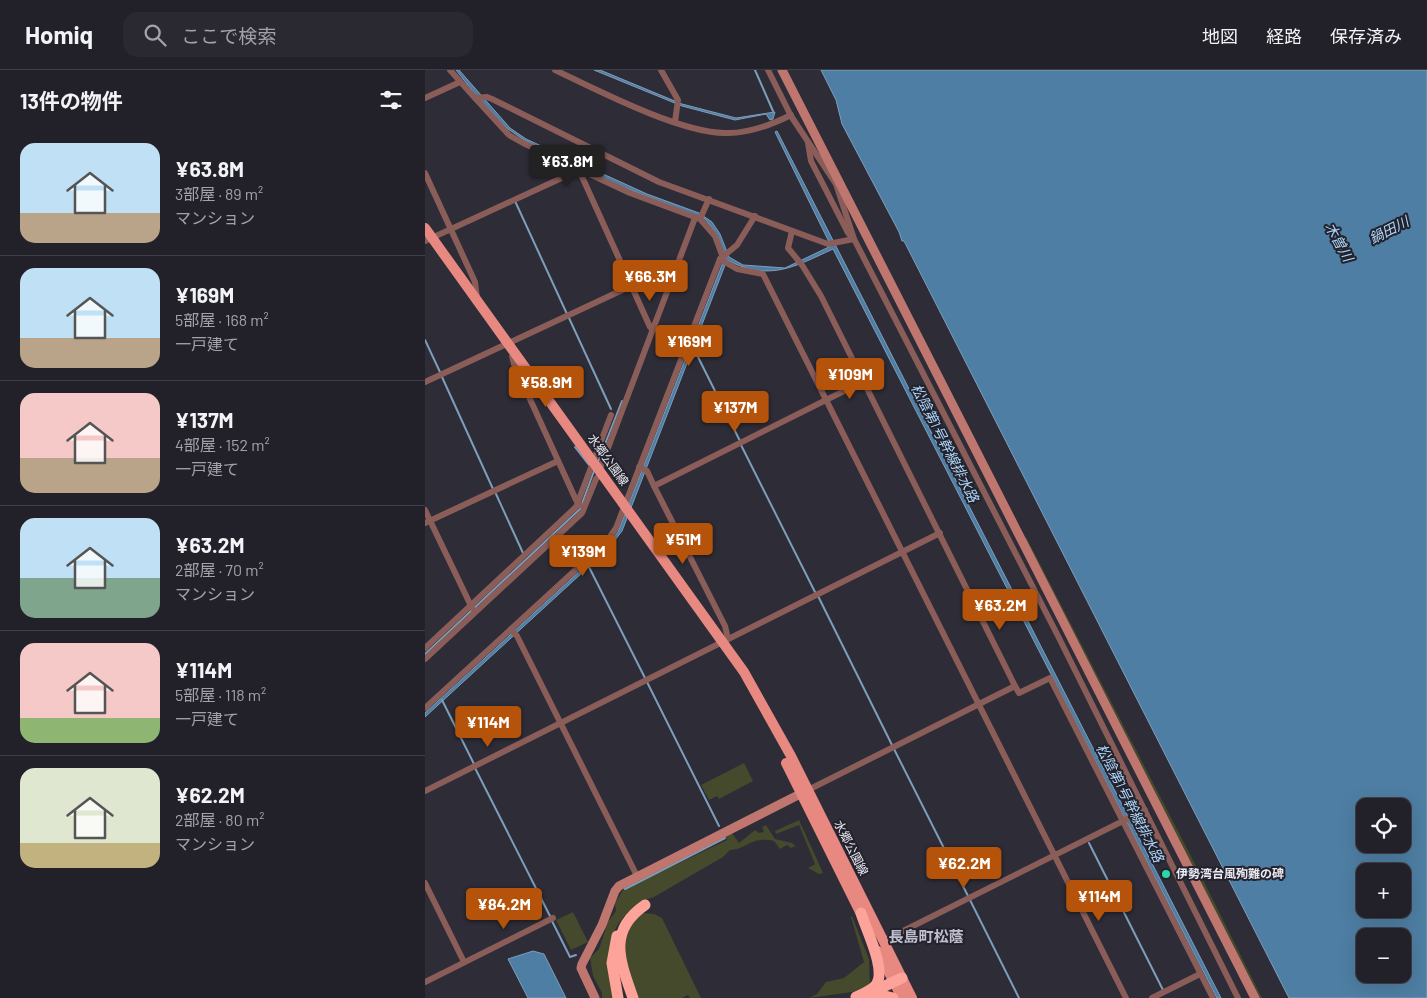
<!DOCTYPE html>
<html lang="ja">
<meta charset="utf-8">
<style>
:root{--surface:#222129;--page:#2a2931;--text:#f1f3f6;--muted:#a2a3a8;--line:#3f3e46;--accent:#b45309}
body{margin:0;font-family:Barlow,"Noto Sans JP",sans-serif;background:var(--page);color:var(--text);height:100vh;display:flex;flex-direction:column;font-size:19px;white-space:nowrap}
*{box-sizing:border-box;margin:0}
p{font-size:16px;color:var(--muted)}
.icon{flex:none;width:28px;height:28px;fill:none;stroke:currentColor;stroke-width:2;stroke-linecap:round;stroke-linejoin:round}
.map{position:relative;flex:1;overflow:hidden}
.panel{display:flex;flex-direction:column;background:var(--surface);width:425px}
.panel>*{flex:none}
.buttons{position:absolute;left:931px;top:728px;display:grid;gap:10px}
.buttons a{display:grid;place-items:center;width:55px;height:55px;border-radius:10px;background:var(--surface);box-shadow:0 5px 20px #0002,0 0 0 1px var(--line);font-size:25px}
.price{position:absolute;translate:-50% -42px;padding:0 11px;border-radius:5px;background:var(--accent);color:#fff;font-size:16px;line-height:32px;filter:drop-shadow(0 1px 2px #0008)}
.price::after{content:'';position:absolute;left:50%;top:30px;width:15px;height:11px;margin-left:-8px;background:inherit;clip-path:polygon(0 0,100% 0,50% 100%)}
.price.selected{background:#222;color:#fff}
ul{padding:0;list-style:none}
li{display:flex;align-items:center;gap:15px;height:125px;padding:0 20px}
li+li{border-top:1px solid var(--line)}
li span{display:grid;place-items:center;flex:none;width:140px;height:100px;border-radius:15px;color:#555}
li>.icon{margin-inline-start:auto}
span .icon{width:60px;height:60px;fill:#fffc;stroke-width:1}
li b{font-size:21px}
h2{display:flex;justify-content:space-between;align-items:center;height:60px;padding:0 20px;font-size:21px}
header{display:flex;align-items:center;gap:30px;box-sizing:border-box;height:70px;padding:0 25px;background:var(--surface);border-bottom:1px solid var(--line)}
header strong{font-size:24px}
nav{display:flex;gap:28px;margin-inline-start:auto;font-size:18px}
.search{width:350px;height:45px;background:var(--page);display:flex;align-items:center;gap:12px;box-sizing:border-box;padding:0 18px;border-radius:15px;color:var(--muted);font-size:19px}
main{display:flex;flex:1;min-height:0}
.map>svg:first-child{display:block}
.green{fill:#444a2b}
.water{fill:#4e7ea3;stroke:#7d9ebb;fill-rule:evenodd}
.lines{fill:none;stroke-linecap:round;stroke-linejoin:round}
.stream{stroke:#7d9ebb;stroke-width:2}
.street{stroke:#8b5d58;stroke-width:6}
.secondary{stroke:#bf766f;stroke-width:9}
.primary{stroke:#e78980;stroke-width:10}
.highway{stroke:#fea399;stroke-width:11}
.poi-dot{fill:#2cd5ab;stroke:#23222d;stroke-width:2}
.labels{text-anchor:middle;stroke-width:4;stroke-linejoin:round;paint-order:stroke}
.street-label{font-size:12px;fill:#eaeaf2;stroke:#23222d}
.poi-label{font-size:12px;font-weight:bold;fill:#eaeaf2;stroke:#23222d;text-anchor:start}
.water-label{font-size:14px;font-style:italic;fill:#add7f9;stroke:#23222d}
.quarter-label{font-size:15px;font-weight:bold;fill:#c0bfce;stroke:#23222d}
</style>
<header>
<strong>Homiq</strong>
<div class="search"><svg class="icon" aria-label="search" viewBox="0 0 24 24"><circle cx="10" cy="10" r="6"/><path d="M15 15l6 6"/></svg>ここで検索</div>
<nav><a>地図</a><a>経路</a><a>保存済み</a></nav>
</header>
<main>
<section class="panel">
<h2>13件の物件<svg class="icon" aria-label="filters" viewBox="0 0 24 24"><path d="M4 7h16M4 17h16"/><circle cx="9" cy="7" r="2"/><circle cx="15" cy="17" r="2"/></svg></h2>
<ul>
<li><span style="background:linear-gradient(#bfe0f5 70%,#b9a48a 0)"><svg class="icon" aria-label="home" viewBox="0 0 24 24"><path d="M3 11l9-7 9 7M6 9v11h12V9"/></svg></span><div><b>¥63.8M</b><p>3部屋 · 89 m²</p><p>マンション</p></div></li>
<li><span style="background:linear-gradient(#bfe0f5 70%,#b9a48a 0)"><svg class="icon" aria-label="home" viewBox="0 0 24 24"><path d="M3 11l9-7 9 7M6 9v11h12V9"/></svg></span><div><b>¥169M</b><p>5部屋 · 168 m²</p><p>一戸建て</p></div></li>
<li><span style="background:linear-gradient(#f6c9c9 65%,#b9a48a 0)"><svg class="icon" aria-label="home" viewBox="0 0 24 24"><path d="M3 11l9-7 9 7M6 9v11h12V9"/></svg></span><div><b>¥137M</b><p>4部屋 · 152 m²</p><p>一戸建て</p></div></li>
<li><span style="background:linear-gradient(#bfe0f5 60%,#7fa58c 0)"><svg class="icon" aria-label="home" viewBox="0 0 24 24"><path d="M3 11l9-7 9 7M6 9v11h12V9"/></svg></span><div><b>¥63.2M</b><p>2部屋 · 70 m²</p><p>マンション</p></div></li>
<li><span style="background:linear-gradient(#f6c9c9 75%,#8fb573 0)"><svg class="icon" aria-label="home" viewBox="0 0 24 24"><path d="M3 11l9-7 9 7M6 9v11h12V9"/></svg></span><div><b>¥114M</b><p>5部屋 · 118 m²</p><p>一戸建て</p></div></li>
<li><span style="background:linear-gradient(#dfe7d0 75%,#c2b280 0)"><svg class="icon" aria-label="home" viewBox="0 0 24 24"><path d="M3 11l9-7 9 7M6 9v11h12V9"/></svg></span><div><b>¥62.2M</b><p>2部屋 · 80 m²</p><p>マンション</p></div></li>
</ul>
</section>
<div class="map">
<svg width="1002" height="928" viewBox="0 0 1002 928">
<rect width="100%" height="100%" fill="#2d2c37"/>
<g class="green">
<polygon points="601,467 771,796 768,797 765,794 599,468"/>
<polygon points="319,693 328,711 294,729 292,726 284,730 276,715"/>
<polygon points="374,750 398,803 394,804 383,798 390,794 374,755 351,764 350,761"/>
<path d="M341 755 350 769 367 773 374 779 371 776 366 778 362 775 355 779 349 771C325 766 324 779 305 780L298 787 229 827C212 832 190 850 187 870 184 886 189 911 190 928H177V923L168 906 165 888 174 879 183 852 191 841 190 833 198 820 302 770 301 767 307 763 314 773 330 760 334 763 339 762 337 757Z"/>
<polygon points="772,798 837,928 833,928 768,799"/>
<polygon points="148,842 163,872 146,880 131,850"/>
<path d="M218 843 229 844 237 848 276 928H265L263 925 257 928H212C203 899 188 865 218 843Z"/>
<polygon points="427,846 444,889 445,915 427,922 384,928 392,924 401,912 419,908 439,892 426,847"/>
</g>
<g class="water">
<path d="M31 0H34L85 58 101 69 222 124 274 143 287 152 295 164 304 187 318 195 360 198 406 176 350 62 352 61 796 928H792L408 179C369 197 344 212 302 190L197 461 183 479 0 647V643L182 476 193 462 300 187 292 164 280 149 193 115 99 70 83 59 54 29Z"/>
<polygon points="169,0 175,0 257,34 311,48 350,42 348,49 345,50 341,44 310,50 257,36"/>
<path d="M396 0H1002V928H864L479 171H477L474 162 417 54 411 30ZM940 736H978V774H940ZM940 801H978V839H940ZM940 866H978V904H940Z"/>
<polygon points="108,881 119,884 141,928 103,928 83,889"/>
</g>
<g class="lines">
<g class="stream">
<polyline points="330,0 348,41"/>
<polyline points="90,131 142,244"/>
<polyline points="144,248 186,339"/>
<polyline points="0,270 15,302"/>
<polyline points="267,275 315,371"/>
<polyline points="17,307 68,419"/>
<polyline points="316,375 390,522"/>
<polyline points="150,377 164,395"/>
<polyline points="173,392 197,331"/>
<polyline points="71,424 98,483"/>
<polyline points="163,495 220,608"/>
<polyline points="393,526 467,675"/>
<polyline points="0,584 155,439 169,401"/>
<polyline points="222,612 294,756"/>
<polyline points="17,630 49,694"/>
<polyline points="469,679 543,826"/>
<polyline points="50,698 125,846"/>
<polyline points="664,773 738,920"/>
<polyline points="200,819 300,768"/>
<polyline points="545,830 594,928"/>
<polyline points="127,851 145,887 151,885"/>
</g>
<g class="street">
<polyline points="25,0 50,28 62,27 67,29 234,112 403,174 429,169 411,114 366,46 343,0"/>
<path d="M130 0C172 20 255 63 300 63 323 64 346 55 366 45"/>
<polyline points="236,0 253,30 250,52"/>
<polyline points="0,28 35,12"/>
<polyline points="50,28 84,65 98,73 205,123 275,149 290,166 297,185"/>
<polyline points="383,73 386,91 423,163 429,169 632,564 813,928"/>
<polyline points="0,103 50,212 52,228"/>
<polyline points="275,149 284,129"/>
<polyline points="367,161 363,178 377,195 396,226 590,616 383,720"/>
<polyline points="0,171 154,100 225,257 228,260"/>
<polyline points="295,189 312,199 338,204 701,928"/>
<polyline points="90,283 87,286 89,294 151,430 155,435"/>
<polyline points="0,312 206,216"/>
<polyline points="214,397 222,401 229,416 300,556 303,569"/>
<polyline points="175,399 270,148"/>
<polyline points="229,416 439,311"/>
<polyline points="0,440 47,538"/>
<polyline points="0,453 133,391"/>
<polyline points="86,559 92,566 212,806"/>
<polyline points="0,578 151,437 186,345"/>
<polyline points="0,589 157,443 171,409 177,402"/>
<polyline points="590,616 594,623 625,608 788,928"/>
<polyline points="0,638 182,471 191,458 295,189 312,175 330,146"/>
<polyline points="0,721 515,463"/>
<polyline points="0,813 39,892"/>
<polyline points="458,871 720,740"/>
<polyline points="0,912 128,848"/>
<polyline points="727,928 775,904"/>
</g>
<g class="secondary">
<polyline points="357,0 830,928"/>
<polyline points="170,928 156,898 157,894 177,855 190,821 194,816 383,720"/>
</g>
<g class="primary">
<polyline points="0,158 319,602 366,686 487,928"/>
<polyline points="361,693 439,850"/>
<polyline points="453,881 477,928"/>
</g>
<g class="highway">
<polyline points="192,866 187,893 193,928"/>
<polyline points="447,922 477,908"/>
<path d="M431 927C437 924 446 921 451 915 462 900 441 860 436 843"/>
<path d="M208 928C195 891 182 861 220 835"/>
<polyline points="444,928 456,925 468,928"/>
</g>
</g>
<circle class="poi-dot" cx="741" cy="804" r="5"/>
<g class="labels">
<g class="street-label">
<text transform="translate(183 390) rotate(54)" y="4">水郷公園線</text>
<text transform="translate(426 778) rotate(63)" y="4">水郷公園線</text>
</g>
<g class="poi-label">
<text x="751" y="808">伊勢湾台風殉難の碑</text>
</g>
<g class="water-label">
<text transform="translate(964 160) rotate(-27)" y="5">鍋田川</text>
<text transform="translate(914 172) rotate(61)" y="5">木曽川</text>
<text transform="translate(520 373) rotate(63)" y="5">松陰第1号幹線排水路</text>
<text transform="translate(705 733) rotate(63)" y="5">松陰第1号幹線排水路</text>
</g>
<g class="quarter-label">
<text x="501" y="872">長島町松蔭</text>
</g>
</g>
</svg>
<div class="buttons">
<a><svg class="icon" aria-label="locate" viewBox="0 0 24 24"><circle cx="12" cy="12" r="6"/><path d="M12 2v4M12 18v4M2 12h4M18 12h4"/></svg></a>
<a>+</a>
<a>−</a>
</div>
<b class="price selected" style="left:142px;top:117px">¥63.8M</b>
<b class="price" style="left:225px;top:232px">¥66.3M</b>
<b class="price" style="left:264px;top:297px">¥169M</b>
<b class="price" style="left:425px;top:330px">¥109M</b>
<b class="price" style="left:121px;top:338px">¥58.9M</b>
<b class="price" style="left:310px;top:363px">¥137M</b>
<b class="price" style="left:258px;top:495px">¥51M</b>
<b class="price" style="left:158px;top:507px">¥139M</b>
<b class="price" style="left:575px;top:561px">¥63.2M</b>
<b class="price" style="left:63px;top:678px">¥114M</b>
<b class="price" style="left:539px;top:819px">¥62.2M</b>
<b class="price" style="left:674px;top:852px">¥114M</b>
<b class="price" style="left:79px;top:860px">¥84.2M</b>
</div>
</main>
